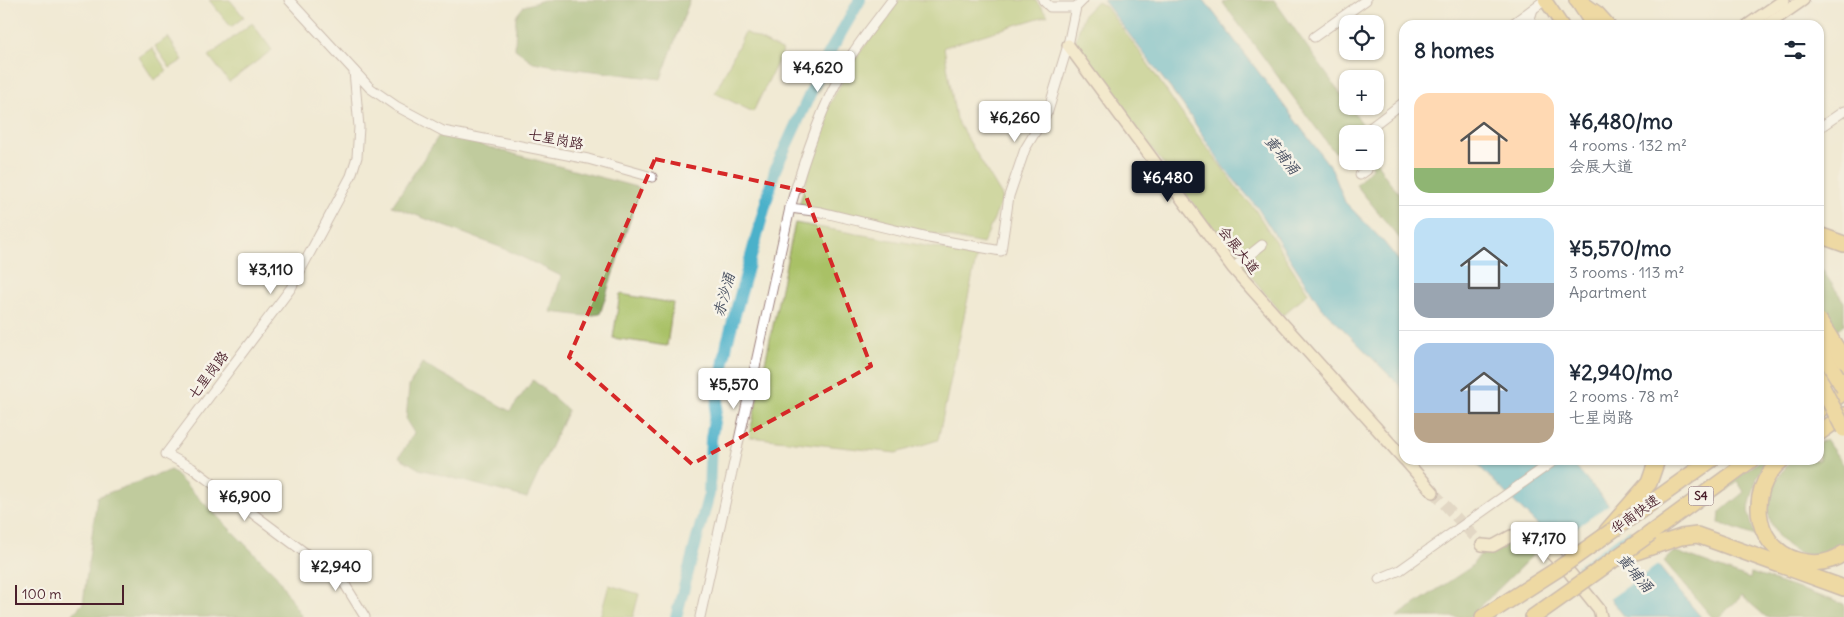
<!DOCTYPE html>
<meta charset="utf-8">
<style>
:root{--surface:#fff;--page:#f6f6f7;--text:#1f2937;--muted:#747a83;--line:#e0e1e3;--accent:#111827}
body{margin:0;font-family:Delius,"LXGW WenKai TC",sans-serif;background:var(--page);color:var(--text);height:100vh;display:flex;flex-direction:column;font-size:19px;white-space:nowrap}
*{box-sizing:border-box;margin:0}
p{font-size:16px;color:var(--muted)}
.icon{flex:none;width:28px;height:28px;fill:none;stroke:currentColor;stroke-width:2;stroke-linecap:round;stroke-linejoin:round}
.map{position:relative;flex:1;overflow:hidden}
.sheet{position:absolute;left:1399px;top:20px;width:425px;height:445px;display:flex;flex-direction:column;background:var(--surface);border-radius:15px;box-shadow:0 1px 4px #0004}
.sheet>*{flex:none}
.controls{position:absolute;left:1339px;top:15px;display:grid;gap:10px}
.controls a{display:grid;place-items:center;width:45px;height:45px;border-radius:10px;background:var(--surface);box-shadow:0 1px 4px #0004;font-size:25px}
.scale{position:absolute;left:15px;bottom:12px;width:109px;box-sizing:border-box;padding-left:5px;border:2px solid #4a1f2b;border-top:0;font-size:14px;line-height:18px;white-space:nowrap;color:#4a1f2b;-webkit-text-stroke:4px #f7f3e8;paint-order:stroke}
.price{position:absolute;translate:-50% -42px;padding:0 11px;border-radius:5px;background:#fff;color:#222;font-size:16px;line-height:32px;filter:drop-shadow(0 1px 2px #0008)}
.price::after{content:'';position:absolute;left:50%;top:30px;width:15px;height:11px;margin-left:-8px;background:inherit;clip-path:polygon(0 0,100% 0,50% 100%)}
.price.on{background:var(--accent);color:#fff}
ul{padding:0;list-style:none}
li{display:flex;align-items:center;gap:15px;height:125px;padding:0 15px}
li+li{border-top:1px solid var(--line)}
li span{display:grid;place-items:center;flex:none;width:140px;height:100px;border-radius:15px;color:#555}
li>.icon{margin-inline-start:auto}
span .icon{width:60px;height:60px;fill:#fffc;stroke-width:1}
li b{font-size:21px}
h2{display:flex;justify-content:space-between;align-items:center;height:60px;padding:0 15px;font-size:21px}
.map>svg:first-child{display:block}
.green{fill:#a9c166;stroke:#7a7048}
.forest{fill:#86a75b;stroke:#686343}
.water{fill:#4bb1ca;stroke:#4a687a}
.pier{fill:#f1ead4}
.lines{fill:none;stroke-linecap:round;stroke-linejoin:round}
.river{stroke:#4bb1ca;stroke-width:12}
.secondary-tunnel{stroke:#d0c1b2;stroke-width:11;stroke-dasharray:11 5.5;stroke-linecap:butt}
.street-casing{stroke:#9e8480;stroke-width:11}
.secondary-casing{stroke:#9e8480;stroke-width:14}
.primary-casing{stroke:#9e8480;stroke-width:15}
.highway-casing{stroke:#9e8480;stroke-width:18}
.street{stroke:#fff;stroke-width:9}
.secondary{stroke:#f7e8c3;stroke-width:11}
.primary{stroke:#ecc569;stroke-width:12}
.highway{stroke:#ecc569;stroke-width:15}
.street-bridge-casing{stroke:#9e8480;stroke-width:11;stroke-linecap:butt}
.highway-bridge-casing{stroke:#9e8480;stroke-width:18;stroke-linecap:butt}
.street-bridge{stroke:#fff;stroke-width:9}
.highway-bridge{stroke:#ecc569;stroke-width:15}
.marked{fill:none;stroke:#d62828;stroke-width:4;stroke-dasharray:10 6;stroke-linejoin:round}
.labels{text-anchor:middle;stroke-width:5;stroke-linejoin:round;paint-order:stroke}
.shield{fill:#f7f3e8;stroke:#7e5f64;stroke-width:1}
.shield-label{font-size:12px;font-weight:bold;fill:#4a1f2b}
.street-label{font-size:14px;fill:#4a1f2b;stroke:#f7f3e8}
.water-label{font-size:15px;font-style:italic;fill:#4a5263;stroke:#f7f3e8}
</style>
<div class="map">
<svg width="1844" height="617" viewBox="0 0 1844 617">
<rect width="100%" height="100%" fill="#f7f3e8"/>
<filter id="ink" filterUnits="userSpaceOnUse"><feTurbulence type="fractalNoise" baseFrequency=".02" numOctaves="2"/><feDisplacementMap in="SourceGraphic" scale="10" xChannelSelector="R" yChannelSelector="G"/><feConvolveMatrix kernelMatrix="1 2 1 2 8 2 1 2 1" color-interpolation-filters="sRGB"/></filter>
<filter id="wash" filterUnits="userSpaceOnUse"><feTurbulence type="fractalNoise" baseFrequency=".0096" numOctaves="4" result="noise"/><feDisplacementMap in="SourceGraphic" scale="20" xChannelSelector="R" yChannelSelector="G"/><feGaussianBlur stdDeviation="1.12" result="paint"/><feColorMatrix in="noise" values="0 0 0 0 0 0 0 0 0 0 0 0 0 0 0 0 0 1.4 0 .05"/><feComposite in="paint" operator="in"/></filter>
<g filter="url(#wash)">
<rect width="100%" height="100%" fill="#f1ead4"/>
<g class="green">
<polygon points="209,0 230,0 244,17 231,27"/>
<polygon points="899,0 1035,0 1048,15 944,47 956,119 1003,198 983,244 799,206 825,113 852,63"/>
<polygon points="1097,1 1106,7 1142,55 1180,111 1240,192 1254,208 1308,293 1283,315 1216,234 1074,45 1084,14"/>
<polygon points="252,23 272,50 229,82 209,56"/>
<polygon points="745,32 783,51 753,112 715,93"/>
<polygon points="168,37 183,60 170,68 155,46"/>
<polygon points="152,48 167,71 154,80 139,57"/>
<polygon points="795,223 977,255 938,440 896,453 749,437"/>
<polygon points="620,294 673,303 667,346 613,338"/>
<polygon points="609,585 639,594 633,617 600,617"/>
</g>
<g class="forest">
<polygon points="544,0 690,0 661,79 567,68 533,62 515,49 516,16 524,6"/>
<polygon points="1228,0 1274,0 1347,103 1348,106 1350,106 1363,125 1354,134 1348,134 1347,147 1340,151 1334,152 1223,3"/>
<polygon points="440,134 640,188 600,314 585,316 551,312 561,276 505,249 392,206"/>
<polygon points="1375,158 1383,173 1404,200 1404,244 1356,185 1372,168 1371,161 1375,161"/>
<polygon points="1819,265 1844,302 1844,325 1834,333 1819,310"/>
<polygon points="422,363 510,411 533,380 568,410 527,498 419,469 399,457 414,433 406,420 409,386"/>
<path d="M1825 439 1844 465V544C1799 580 1745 522 1779 476 1783 471 1788 462 1795 460 1802 458 1812 460 1819 460V443Z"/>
<polygon points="1761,460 1768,460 1757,478 1748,511 1755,536 1719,523 1720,512 1744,492 1738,482 1707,505 1706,501"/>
<polygon points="171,470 276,575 302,617 70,617 83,603 97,497"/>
<polygon points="1517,537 1540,548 1470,617 1396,617 1471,567 1484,549"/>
<polygon points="1674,551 1750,579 1751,573 1844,604 1844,617 1766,617 1742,596 1719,617 1712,617 1664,561"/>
</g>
<g class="water">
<polygon points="1103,0 1204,0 1332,169 1345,202 1383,241 1404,267 1404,390 1321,307 1257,207 1223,167 1183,105"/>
<path d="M1473 460H1569C1616 510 1656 565 1701 617H1625L1612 601Z"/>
</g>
<g class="pier">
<polygon points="1611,503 1631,528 1575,567 1553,545"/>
<polygon points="1635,533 1659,564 1608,600 1581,573"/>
</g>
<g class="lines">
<polyline class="river" points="676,617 709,494 711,439 727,343 775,170 828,55 860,0"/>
</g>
</g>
<g filter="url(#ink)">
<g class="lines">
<polyline class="secondary-tunnel" points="1433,492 1482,545"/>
<g class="street-casing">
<g id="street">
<polyline points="289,0 370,88 396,106 443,131 588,159 652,177"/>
<polyline points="1043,0 1050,7 1076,7"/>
<polyline points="1511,25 1545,0"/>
<polyline points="1528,25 1533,9"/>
<polyline points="1314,37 1366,0"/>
<polyline points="354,71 359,127 357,157 351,176 291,288 166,454 192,468 312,558 331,562 365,617"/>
<polyline points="1819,128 1844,111"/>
<polyline points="1362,134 1404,102"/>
<polyline points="1360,175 1367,170 1368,161"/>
<polyline points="790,208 821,212 929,238 1001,251 1009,196 1025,149 1048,111 1068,45 1076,7 1083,0"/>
<polyline points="1233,268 1262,245"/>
<polyline points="1379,579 1400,570"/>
<path d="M700 617 790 208C805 156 822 105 849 59 862 38 878 19 892 0"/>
</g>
</g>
<g class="secondary-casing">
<g id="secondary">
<polyline points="1748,25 1784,0"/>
<polyline points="1767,25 1803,0"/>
<polyline points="1068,45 1233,268 1404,459"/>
<polyline points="1405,460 1433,492"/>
<polyline points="1482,545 1493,546 1511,536 1520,536 1541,543 1570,573 1599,609 1601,617"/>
</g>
</g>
<g class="primary-casing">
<g id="primary">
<polyline points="1545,0 1562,25"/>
<polyline points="1577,2 1592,25"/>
</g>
</g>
<g class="highway-casing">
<g id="highway">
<polyline points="1577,0 1597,14 1607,25"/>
<polyline points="1819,235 1844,244"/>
<polyline points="1819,383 1844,365"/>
<polyline points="1819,410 1844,392"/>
<polyline points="1819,433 1844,415"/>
<path d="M1782 460C1743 491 1755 556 1807 562 1820 564 1833 561 1844 553"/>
<polyline points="1637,513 1711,460"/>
<polyline points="1607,531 1649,483 1657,460"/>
<polyline points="1651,533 1751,460"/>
<polyline points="1618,558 1681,537 1697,535 1844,588"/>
<polyline points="1483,617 1558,569"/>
<polyline points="1533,617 1574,588"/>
</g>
</g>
<use href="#street" class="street"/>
<use href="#secondary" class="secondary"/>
<use href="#primary" class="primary"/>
<use href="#highway" class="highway"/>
<g class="street-bridge-casing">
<polyline id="street-bridge" points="1400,570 1555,460"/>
</g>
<g class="highway-bridge-casing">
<g id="highway-bridge">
<polyline points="1819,320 1844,360"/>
<polyline points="1819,347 1844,388"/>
<polyline points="1822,387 1844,429"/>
<polyline points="1558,569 1637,513"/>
<polyline points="1574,588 1651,533"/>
</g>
</g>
<use href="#street-bridge" class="street-bridge"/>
<use href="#highway-bridge" class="highway-bridge"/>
</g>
</g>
<path d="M0 0H1844V617H0ZM655 159 804 191 871 366 692 464 569 357Z" fill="#f1ead4" fill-opacity=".55" fill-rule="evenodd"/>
<path class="marked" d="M655 159 804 191 871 366 692 464 569 357Z"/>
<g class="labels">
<rect class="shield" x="1688.5" y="486.5" width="25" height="19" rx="4"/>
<g class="shield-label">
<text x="1701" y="500">S4</text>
</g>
<g class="street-label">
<text transform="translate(556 139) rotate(11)" y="5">七星岗路</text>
<text transform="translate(1239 250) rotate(52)" y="5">会展大道</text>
<text transform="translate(208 375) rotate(-53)" y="5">七星岗路</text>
<text transform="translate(1635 514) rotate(-36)" y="5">华南快速</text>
</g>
<g class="water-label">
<text transform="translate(1282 155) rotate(51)" y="5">黄埔涌</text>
<text transform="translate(724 295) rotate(-75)" y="5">赤沙涌</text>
<text transform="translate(1635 573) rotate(49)" y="5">黄埔涌</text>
</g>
</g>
</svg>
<div class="controls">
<a><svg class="icon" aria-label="locate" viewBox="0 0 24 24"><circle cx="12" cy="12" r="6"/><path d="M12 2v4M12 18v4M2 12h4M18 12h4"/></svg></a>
<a>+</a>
<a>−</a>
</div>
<div class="scale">100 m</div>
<b class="price" style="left:818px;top:93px">¥4,620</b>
<b class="price" style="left:1015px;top:143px">¥6,260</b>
<b class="price on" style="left:1168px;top:203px">¥6,480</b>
<b class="price" style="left:271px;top:295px">¥3,110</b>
<b class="price" style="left:734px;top:410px">¥5,570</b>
<b class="price" style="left:245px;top:522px">¥6,900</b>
<b class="price" style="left:1544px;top:564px">¥7,170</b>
<b class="price" style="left:336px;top:592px">¥2,940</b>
<section class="sheet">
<h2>8 homes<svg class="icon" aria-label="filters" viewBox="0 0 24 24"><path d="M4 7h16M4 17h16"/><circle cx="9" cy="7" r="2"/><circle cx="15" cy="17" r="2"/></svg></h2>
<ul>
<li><span style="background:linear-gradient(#ffd9b3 75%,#8fb573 0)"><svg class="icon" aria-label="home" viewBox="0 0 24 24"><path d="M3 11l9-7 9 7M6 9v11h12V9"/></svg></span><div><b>¥6,480/mo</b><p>4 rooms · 132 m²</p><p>会展大道</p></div></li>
<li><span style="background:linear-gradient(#bfe0f5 65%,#9aa5b1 0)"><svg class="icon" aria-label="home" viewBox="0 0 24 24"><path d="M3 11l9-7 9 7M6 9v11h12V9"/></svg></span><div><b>¥5,570/mo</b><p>3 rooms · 113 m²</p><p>Apartment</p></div></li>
<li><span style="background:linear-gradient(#a9c7e8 70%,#b9a48a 0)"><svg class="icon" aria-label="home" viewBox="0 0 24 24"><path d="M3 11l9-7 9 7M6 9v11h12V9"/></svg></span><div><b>¥2,940/mo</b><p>2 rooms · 78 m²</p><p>七星岗路</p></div></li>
</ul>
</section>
</div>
